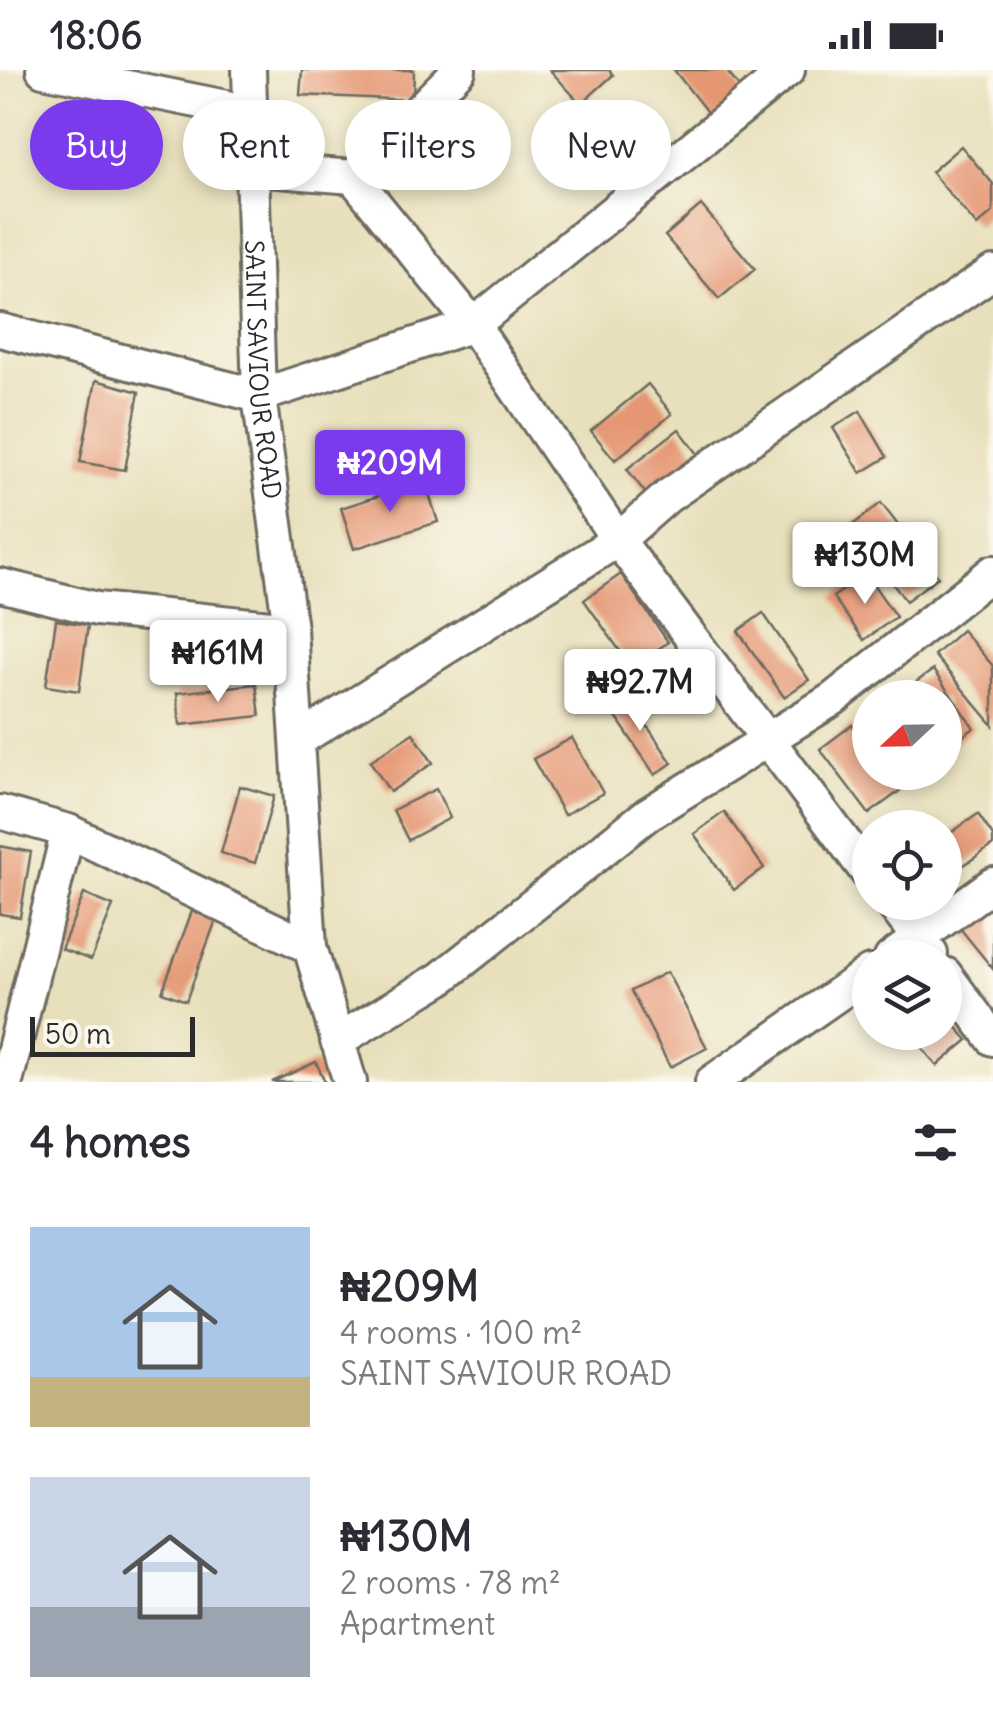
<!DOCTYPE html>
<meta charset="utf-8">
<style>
:root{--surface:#fff;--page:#f2f2f3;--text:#2b2b33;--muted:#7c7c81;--accent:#7c3aed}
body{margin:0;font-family:Delius,sans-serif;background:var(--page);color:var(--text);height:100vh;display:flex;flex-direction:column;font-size:38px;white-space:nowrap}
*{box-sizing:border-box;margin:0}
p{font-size:32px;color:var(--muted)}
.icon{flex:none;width:55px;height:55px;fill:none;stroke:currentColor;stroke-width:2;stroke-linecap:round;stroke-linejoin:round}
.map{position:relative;height:1012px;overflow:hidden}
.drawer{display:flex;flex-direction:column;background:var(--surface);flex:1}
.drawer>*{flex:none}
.top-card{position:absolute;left:30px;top:30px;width:935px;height:90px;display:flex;gap:20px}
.needle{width:65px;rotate:248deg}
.controls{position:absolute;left:852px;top:610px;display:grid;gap:20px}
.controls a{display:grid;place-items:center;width:110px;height:110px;border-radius:50%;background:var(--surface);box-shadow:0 5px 15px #0003;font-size:50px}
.scale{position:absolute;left:30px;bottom:25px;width:165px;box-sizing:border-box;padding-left:10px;border:5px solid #2b2b2b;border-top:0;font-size:28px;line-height:35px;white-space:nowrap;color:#2b2b2b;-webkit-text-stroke:8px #fbf7ec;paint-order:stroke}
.price{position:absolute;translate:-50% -85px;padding:0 22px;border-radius:10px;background:#fff;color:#222;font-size:32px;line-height:65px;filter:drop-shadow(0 2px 5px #0008)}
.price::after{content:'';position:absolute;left:50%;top:60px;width:30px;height:22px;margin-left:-15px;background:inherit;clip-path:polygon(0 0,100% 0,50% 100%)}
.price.selected{background:var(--accent);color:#fff}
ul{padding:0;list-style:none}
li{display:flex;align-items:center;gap:30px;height:250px;padding:0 30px}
li span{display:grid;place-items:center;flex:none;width:280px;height:200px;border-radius:0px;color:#555}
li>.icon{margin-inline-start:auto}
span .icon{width:120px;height:120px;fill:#fffc;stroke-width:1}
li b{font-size:42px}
h2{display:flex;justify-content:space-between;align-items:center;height:120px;padding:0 30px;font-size:42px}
.chip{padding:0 35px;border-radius:45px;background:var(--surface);box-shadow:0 5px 15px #0003;font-size:35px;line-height:90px}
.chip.selected{background:var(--accent);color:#fff}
.status{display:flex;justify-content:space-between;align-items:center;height:70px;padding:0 50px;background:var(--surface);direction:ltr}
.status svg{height:28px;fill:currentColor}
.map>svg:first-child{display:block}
.building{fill:#e59773}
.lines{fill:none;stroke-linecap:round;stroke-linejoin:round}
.minor-casing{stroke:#6d6a5e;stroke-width:38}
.minor{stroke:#fff;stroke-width:32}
.labels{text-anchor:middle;stroke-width:8;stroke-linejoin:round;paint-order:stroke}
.street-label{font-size:25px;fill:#2b2b2b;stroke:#fbf7ec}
</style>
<div class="status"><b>18:06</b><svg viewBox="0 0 49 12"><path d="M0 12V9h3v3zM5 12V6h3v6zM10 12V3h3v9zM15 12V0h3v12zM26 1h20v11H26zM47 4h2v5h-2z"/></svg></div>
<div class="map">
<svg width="993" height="1012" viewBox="0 0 993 1012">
<rect width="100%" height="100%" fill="#fbf7ec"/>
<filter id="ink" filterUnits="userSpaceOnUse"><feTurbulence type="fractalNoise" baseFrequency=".01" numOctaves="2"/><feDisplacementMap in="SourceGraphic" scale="20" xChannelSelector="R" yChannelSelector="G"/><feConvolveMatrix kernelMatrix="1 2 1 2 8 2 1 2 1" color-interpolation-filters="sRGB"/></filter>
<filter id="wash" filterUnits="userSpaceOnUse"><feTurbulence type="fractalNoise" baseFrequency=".0048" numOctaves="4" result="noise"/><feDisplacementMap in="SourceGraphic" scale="40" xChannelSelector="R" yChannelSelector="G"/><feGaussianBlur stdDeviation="2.25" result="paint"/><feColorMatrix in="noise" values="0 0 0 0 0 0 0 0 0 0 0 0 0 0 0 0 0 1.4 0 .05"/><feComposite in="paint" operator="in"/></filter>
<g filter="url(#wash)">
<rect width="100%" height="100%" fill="#e8e0bc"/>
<g id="blocks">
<g class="building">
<polygon points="302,0 414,0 413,30 300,25"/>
<polygon points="550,0 609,0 613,5 581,34"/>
<polygon points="674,0 726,0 746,26 714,51"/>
<polygon points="961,76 993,114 993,142 977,156 931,102"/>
<polygon points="701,135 755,199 719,229 665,166"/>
<polygon points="96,310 139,322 125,400 80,392"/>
<polygon points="648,314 672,344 615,390 591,361"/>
<polygon points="860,341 887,387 861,403 833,358"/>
<polygon points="679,359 698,384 646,424 627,399"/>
<polygon points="425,411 438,452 354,479 341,438"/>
<polygon points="881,433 938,507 906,531 850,457"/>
<polygon points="621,504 668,572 632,598 584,530"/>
<polygon points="866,504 896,547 864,570 833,527"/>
<polygon points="763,543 809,610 784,627 738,561"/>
<polygon points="56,550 88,555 79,621 46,616"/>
<polygon points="962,560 993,596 993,655 934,585"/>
<polygon points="269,586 270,599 239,601 239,587"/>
<polygon points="933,600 974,658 947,678 945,628 911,628 905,620"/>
<polygon points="256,614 260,646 180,655 177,623"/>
<polygon points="625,623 672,693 655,705 608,635"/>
<polygon points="852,655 870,679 870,702 888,702 901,720 869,744 820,679"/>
<polygon points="413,663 433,693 390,722 370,691"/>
<polygon points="572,668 603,723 564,745 533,689"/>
<polygon points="240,716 274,726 255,793 221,783"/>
<polygon points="436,719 450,748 408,770 393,740"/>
<polygon points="724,742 764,798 734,820 694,764"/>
<polygon points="978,744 993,766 993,775 945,808 945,767"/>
<polygon points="0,776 31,782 20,847 0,844"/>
<polygon points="84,824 113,836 91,890 61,879"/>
<polygon points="986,835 993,844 993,899 959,857"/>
<polygon points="192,841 216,850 186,931 162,922"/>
<polygon points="667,902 707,978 670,997 631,921"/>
<polygon points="945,944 968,970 937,996 909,962 945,962"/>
<polygon points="316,992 325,1012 272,1012"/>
</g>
</g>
</g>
<g filter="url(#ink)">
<use href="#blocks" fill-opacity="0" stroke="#6d6a5e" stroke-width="2.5"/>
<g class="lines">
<g class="minor-casing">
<g id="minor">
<polyline points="43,0 251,42"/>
<path id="s1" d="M249 0 259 326 290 559 310 877 350 1012"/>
<polyline points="253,99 353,107 473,255 618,470 870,806"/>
<polyline points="353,107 459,0"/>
<polyline points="0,260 259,326 473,255 788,0"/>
<polyline points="0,515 97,539 290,559"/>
<polyline points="300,669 618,470 668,426 993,202"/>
<polyline points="0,742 68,761 310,877"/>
<polyline points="891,832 931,884"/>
<polyline points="891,888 993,814"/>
<polyline points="945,904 993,969"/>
<polyline points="337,971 440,909 648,744 833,629 993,502"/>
<polyline points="6,1012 68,761"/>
<polyline points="712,1012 870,902"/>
</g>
</g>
<use href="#minor" class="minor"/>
</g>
</g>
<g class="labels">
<g class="street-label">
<text dy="9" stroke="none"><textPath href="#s1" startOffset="300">SAINT SAVIOUR ROAD</textPath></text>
</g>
</g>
</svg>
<div class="controls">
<a><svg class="needle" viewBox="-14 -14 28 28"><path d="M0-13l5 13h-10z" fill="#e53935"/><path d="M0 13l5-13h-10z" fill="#7c7c81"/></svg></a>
<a><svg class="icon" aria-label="locate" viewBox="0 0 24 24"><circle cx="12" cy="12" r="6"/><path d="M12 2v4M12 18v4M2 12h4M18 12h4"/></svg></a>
<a><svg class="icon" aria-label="layers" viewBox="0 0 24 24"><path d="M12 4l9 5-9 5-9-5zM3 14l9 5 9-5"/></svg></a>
</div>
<div class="scale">50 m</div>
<b class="price selected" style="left:390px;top:445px">₦209M</b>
<b class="price" style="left:865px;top:537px">₦130M</b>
<b class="price" style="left:218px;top:635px">₦161M</b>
<b class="price" style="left:640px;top:664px">₦92.7M</b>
<div class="top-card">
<a class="chip selected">Buy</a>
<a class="chip">Rent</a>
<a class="chip">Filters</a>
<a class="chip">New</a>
</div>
</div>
<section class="drawer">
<h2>4 homes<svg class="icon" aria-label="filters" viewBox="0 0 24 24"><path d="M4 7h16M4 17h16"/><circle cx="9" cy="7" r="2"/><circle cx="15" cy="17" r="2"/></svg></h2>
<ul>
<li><span style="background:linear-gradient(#a9c7e8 75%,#c2b280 0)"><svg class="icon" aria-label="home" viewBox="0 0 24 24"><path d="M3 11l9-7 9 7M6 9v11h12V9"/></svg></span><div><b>₦209M</b><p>4 rooms · 100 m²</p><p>SAINT SAVIOUR ROAD</p></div></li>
<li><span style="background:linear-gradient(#c9d6e8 65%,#9aa5b1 0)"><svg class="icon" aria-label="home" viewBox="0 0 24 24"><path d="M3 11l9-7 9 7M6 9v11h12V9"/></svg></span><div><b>₦130M</b><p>2 rooms · 78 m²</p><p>Apartment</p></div></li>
</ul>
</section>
